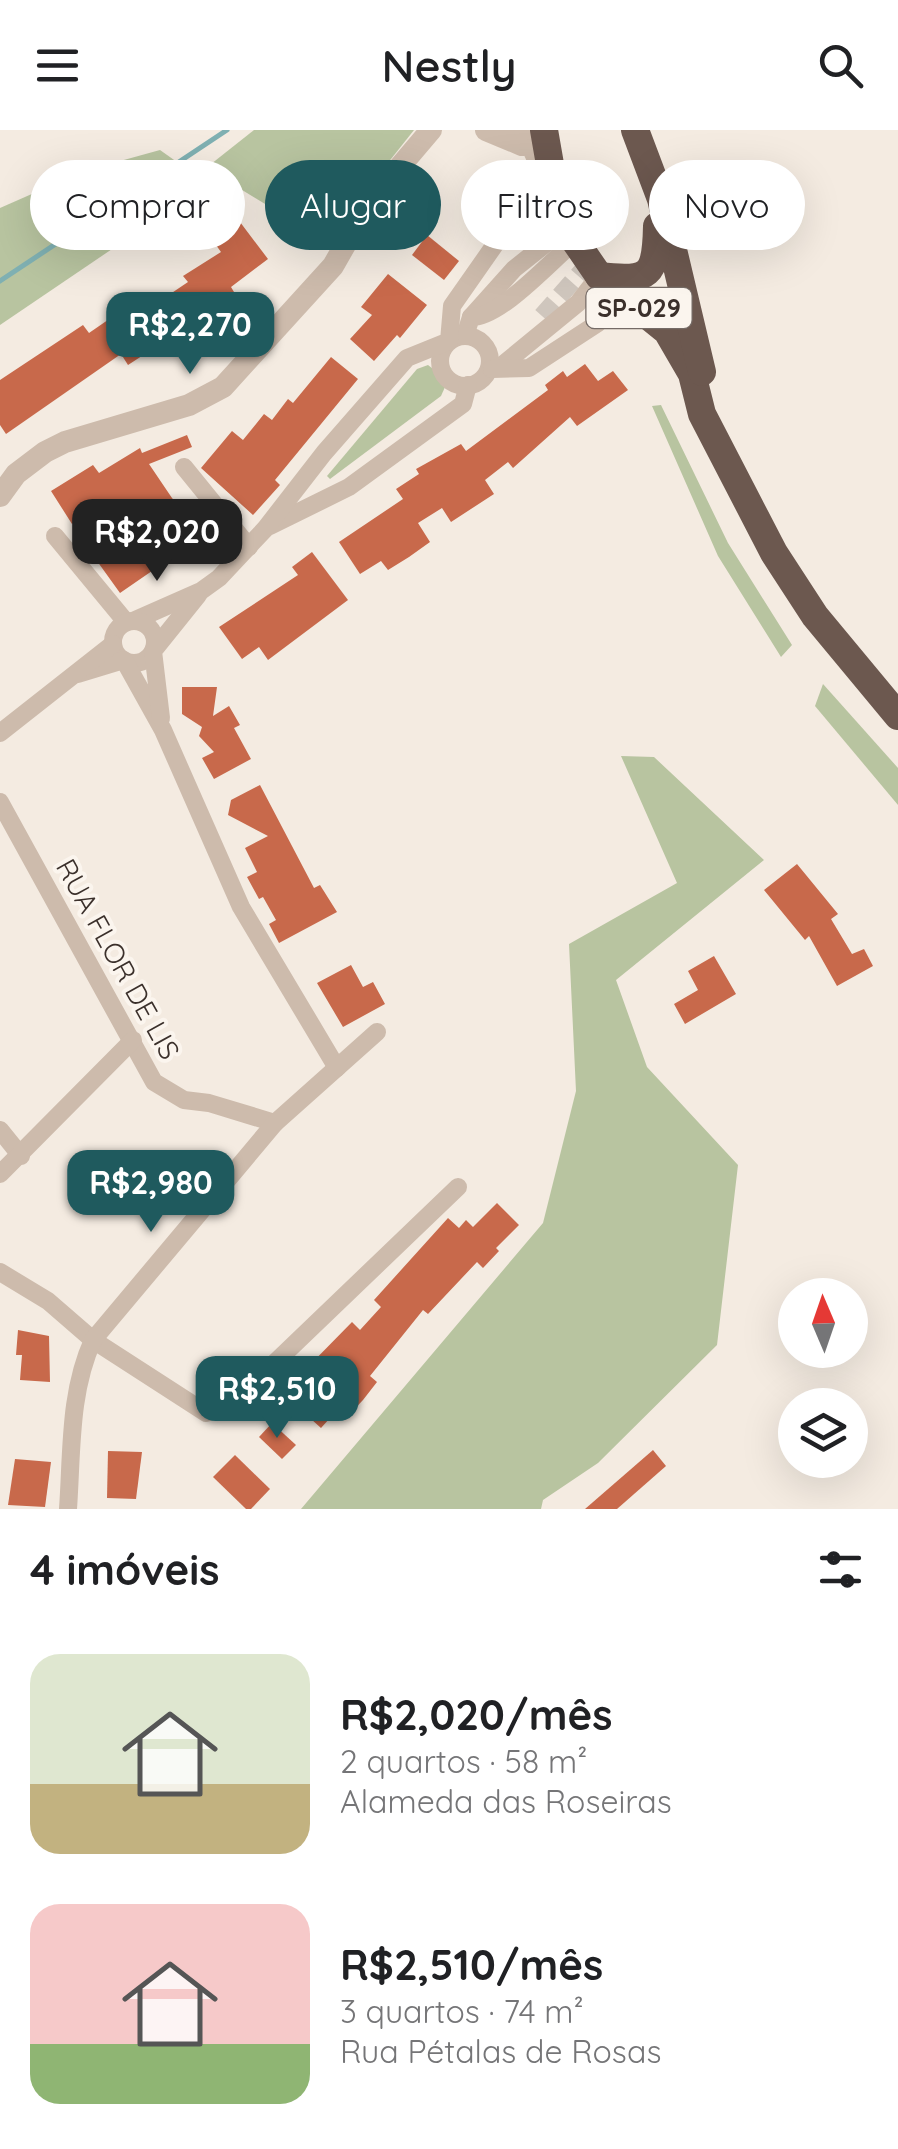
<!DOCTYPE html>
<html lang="pt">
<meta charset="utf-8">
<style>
:root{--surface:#fff;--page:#f2f2f2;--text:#202124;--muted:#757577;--accent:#1f5a5e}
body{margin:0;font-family:Quicksand,sans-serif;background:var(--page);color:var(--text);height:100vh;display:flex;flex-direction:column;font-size:38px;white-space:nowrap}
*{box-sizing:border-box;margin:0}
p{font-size:32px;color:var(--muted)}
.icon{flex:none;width:55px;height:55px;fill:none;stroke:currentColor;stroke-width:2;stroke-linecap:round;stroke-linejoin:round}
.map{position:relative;height:1379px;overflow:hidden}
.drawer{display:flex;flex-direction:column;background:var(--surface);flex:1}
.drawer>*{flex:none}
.hud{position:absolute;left:30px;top:30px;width:840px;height:90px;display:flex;gap:20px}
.needle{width:65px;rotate:358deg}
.controls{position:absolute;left:778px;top:1148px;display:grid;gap:20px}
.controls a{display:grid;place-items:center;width:90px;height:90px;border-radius:50%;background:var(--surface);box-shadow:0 10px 40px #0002;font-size:50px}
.price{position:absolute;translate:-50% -85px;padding:0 22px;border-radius:20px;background:var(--accent);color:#fff;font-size:32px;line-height:65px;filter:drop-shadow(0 2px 5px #0008)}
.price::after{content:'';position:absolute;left:50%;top:60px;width:30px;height:22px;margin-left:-15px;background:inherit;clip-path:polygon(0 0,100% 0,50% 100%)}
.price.active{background:#222;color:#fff}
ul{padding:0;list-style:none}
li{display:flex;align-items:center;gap:30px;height:250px;padding:0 30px}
li span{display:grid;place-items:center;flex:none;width:280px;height:200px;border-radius:30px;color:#555}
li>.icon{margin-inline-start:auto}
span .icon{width:120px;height:120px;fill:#fffc;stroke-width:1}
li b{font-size:42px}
h2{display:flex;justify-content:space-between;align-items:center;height:120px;padding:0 30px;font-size:42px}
.tag{padding:0 35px;border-radius:45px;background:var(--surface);box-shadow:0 10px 40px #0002;font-size:35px;line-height:90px}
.tag.active{background:var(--accent);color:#fff}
header{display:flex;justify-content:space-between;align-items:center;height:130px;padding:0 30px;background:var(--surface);font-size:45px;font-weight:600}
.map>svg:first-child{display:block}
.green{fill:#b8c4a0}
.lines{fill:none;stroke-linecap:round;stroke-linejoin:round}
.stream{stroke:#7fb0b2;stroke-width:5}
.building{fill:#c8694b}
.minor-tunnel{stroke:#cfc6bd;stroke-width:18;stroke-dasharray:18 9;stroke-linecap:butt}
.minor{stroke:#cdbbac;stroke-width:18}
.tertiary{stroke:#cdbbac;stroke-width:22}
.trunk{stroke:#6c584f;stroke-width:28}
.labels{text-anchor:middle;stroke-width:8;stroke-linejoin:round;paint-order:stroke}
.shield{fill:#fbf5ee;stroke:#756b66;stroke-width:2.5}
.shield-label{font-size:25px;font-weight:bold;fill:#3b302b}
.street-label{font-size:28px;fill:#3b302b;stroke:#fbf5ee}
</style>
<header><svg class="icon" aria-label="menu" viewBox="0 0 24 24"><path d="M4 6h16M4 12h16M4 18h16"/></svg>Nestly<svg class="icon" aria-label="search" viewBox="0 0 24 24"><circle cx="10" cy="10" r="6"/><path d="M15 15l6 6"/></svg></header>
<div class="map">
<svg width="898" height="1379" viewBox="0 0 898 1379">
<rect width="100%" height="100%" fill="#f4ebe1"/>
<g class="green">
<polygon points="254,0 414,0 326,111 206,38"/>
<polygon points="160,20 208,54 0,195 0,78 84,41"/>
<polygon points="428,235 443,247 445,257 441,266 330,349 327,346 417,239"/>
<polygon points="661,275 728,413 792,515 781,527 718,426 652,276"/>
<polygon points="823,554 898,638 898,675 815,576"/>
<polygon points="621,626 654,627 764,730 616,850 647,937 738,1035 717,1215 598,1333 543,1370 541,1379 301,1379 543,1093 576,961 569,814 677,753"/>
</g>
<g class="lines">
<polyline class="stream" points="0,151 227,0"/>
</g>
<g class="building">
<polygon points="240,92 268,129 231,157 237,167 200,190 206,198 175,219 168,209 128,235 121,224 6,304 0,295 0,250 83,195 89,203 131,174 139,185 188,152 183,146 221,122 213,111"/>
<polygon points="427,105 459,131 444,150 412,125"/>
<polygon points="388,144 427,175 400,208 397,205 374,231 350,209 372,185 361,177"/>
<polygon points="331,227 358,249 275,350 280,355 253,385 201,338 232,301 243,310 264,284 272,290 288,269 293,273"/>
<polygon points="585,234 598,251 613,241 628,260 577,296 570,287 513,338 508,332 485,350 494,364 451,392 442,378 418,393 430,412 409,427 388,440 381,431 360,444 339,412 403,369 396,359 419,344 416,339 461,314 466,321 548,260 545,255 563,241 567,247"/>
<polygon points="187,305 192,317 149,334 172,368 205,406 167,435 165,432 120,463 92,424 98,420 78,390 72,394 51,361 93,335 99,343 140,318 142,323"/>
<polygon points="312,422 348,470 268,530 259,517 242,529 219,497 298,445 292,437"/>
<polygon points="182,557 217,557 213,586 229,576 240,595 234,598 251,629 214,649 202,628 214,622 199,606 202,597 182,584"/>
<polygon points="260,655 314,758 320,755 337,782 279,813 269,794 276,790 263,767 259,769 247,747 257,742 245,718 268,706 228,685 231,670"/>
<polygon points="797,734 838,784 831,789 852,824 864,819 873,836 837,856 809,806 805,810 764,760"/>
<polygon points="714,826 736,864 685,894 674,874 698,860 688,841"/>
<polygon points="351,835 363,857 373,852 385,874 343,897 317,853"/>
<polygon points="497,1073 519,1095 496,1118 499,1121 483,1138 477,1132 428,1184 423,1180 370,1246 377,1252 363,1270 348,1286 339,1278 321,1298 292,1272 310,1252 301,1244 352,1192 360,1200 381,1177 374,1170 448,1088 459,1098 466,1090 473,1097"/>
<polygon points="18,1200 49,1206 50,1252 20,1250 22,1225 16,1225"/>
<polygon points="272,1293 296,1315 282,1329 259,1307"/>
<polygon points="653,1320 666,1336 617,1379 585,1379"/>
<polygon points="108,1321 142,1322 136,1369 107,1368"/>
<polygon points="235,1325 270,1359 251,1379 246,1379 213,1347"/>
<polygon points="15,1329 51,1332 45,1377 8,1375"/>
</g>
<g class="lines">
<polyline class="minor-tunnel" points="542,186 589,133"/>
<g class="minor">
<polyline points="471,187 514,139 568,96"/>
<path d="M465 206 471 187C499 189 552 130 575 111"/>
<circle cx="465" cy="231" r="25"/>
<polyline points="491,239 500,237 578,173 599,146"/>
<polyline points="492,239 529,238 598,193"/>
<polyline points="184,337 249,417"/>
<polyline points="270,396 349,357 463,274 468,255"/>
<polyline points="55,406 126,492"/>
<polyline points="133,491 201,461 219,448 265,399 324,323 407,228 449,211 452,176 517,83"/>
<circle cx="134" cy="512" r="21"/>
<polyline points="78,544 124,530 163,600 241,777 337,938"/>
<polyline points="161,588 153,521 198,465"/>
<polyline points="0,603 113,514"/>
<polyline points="0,672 154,952 184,970 209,973 275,993"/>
<polyline points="0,1000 21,1026"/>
<polyline points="0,1044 133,910"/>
<polyline points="0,1142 48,1171 93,1210 206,1283 236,1270 458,1057"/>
<path d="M68 1379C72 1323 69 1262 93 1210L275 993 377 902"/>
</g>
<g class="tertiary">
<polyline points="486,0 522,15"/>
<polyline points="525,0 548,52"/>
<polyline points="0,366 16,344 45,322 65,312 189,275 223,257 333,136 369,73 431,0"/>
</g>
<g class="trunk">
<polyline points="544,0 556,69 575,111 599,146 667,201 692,244 702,284 774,423 815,486 898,586"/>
<polyline points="635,0 661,69 702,242"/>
<path d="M599 146C650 152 656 146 657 96"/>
</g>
</g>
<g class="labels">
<rect class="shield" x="586.5" y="158" width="105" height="40" rx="8"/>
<g class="shield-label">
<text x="639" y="187">SP-029</text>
</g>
<g class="street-label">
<text transform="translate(118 829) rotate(61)" y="10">RUA FLOR DE LIS</text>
</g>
</g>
</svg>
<div class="controls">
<a><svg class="needle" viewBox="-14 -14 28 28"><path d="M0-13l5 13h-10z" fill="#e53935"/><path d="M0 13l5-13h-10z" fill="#757577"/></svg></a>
<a><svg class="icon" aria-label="layers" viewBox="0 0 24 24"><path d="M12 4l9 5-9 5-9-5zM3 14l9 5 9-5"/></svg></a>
</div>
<b class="price" style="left:190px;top:247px">R$2,270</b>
<b class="price active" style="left:157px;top:454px">R$2,020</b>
<b class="price" style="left:151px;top:1105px">R$2,980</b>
<b class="price" style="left:277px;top:1311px">R$2,510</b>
<div class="hud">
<a class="tag">Comprar</a>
<a class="tag active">Alugar</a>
<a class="tag">Filtros</a>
<a class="tag">Novo</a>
</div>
</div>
<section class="drawer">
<h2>4 imóveis<svg class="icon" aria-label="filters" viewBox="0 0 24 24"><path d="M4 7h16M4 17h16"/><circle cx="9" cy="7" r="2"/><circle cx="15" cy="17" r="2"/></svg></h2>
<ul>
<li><span style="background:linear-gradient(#dfe7d0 65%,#c2b280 0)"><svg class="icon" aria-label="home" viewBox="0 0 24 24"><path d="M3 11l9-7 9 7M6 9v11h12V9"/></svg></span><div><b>R$2,020/mês</b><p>2 quartos · 58 m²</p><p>Alameda das Roseiras</p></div></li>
<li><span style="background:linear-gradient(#f6c9c9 70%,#8fb573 0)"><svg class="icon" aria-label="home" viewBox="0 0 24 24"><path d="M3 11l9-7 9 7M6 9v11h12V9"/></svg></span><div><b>R$2,510/mês</b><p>3 quartos · 74 m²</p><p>Rua Pétalas de Rosas</p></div></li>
</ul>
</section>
